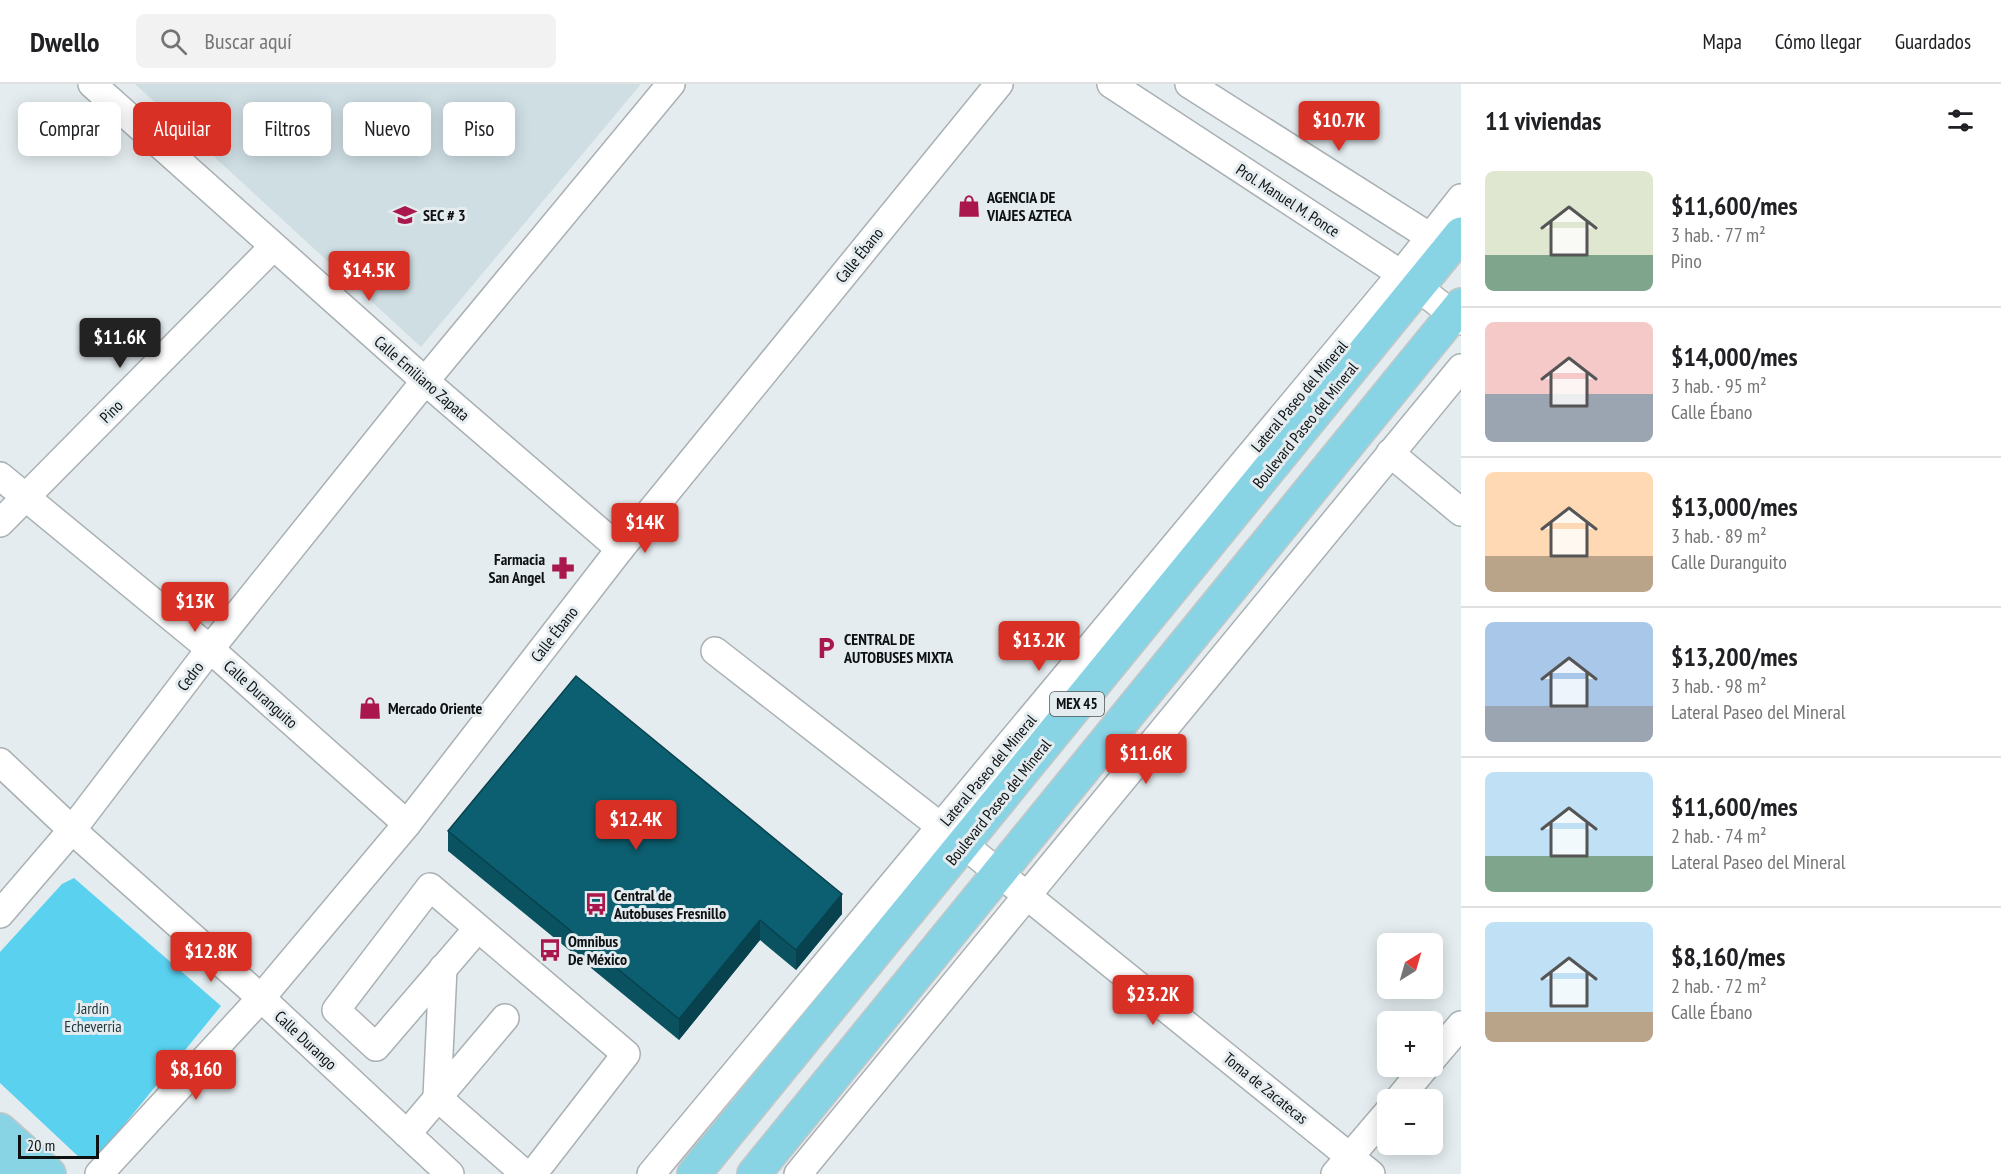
<!DOCTYPE html>
<html lang="es">
<meta charset="utf-8">
<style>
:root{--surface:#fff;--page:#f2f2f2;--text:#202124;--muted:#757577;--line:#e0e0e0;--accent:#d93025}
body{margin:0;font-family:"PT Sans Narrow",sans-serif;background:var(--page);color:var(--text);height:100vh;display:flex;flex-direction:column;font-size:22px;white-space:nowrap}
*{box-sizing:border-box;margin:0}
p{font-size:20px;color:var(--muted)}
.icon{flex:none;width:33px;height:33px;fill:none;stroke:currentColor;stroke-width:2;stroke-linecap:round;stroke-linejoin:round}
.map{position:relative;flex:1;overflow:hidden}
.side{display:flex;flex-direction:column;background:var(--surface);width:540px}
.side>*{flex:none}
.top-card{position:absolute;left:18px;top:18px;width:570px;height:54px;display:flex;gap:12px}
.needle{width:39px;rotate:37deg}
.buttons{position:absolute;left:1377px;top:849px;display:grid;gap:12px}
.buttons a{display:grid;place-items:center;width:66px;height:66px;border-radius:9px;background:var(--surface);box-shadow:0 3px 15px #0003;font-size:30px}
.scale{position:absolute;left:18px;bottom:15px;width:81px;box-sizing:border-box;padding-left:6px;border:3px solid #0e1112;border-top:0;font-size:16px;line-height:21px;white-space:nowrap;color:#0e1112;-webkit-text-stroke:4px #e4ecef;paint-order:stroke}
.price{position:absolute;translate:-50% -51px;padding:0 14px;border-radius:6px;background:var(--accent);color:#fff;font-size:20px;line-height:39px;filter:drop-shadow(0 2px 3px #0008)}
.price::after{content:'';position:absolute;left:50%;top:36px;width:18px;height:14px;margin-left:-9px;background:inherit;clip-path:polygon(0 0,100% 0,50% 100%)}
.price.current{background:#222;color:#fff}
ul{padding:0;list-style:none}
li{display:flex;align-items:center;gap:18px;height:150px;padding:0 24px}
li+li{border-top:2px solid var(--line)}
li span{display:grid;place-items:center;flex:none;width:168px;height:120px;border-radius:9px;color:#555}
li>.icon{margin-inline-start:auto}
span .icon{width:72px;height:72px;fill:#fffc;stroke-width:1}
li b{font-size:26px}
h2{display:flex;justify-content:space-between;align-items:center;height:72px;padding:0 24px;font-size:26px}
.chip{padding:0 21px;border-radius:9px;background:var(--surface);box-shadow:0 3px 15px #0003;font-size:21px;line-height:54px}
.chip.current{background:var(--accent);color:#fff}
header{display:flex;align-items:center;gap:36px;box-sizing:border-box;height:84px;padding:0 30px;background:var(--surface);border-bottom:2px solid var(--line)}
header strong{font-size:28px}
nav{display:flex;gap:33px;margin-inline-start:auto;font-size:21px}
.search{width:420px;height:54px;background:var(--page);display:flex;align-items:center;gap:15px;box-sizing:border-box;padding:0 21px;border-radius:9px;color:var(--muted);font-size:22px}
main{display:flex;flex:1;min-height:0}
.map>svg:first-child{display:block}
.built{fill:#cedee3}
.green{fill:#59d1ef}
.lines{fill:none;stroke-linecap:round;stroke-linejoin:round}
.minor-casing{stroke:#a9b0b3;stroke-width:30}
.major-casing{stroke:#c5c6c6;stroke-width:36}
.minor{stroke:#fff;stroke-width:27}
.major{stroke:#88d4e5;stroke-width:33}
.wall{fill:#0a5260}
.shaded-wall{fill:#08424e}
.building{fill:#0c5f70;stroke:#08424e;stroke-width:1.5}
.labels{text-anchor:middle;stroke-width:6;stroke-linejoin:round;paint-order:stroke}
.shield{fill:#e4ecef;stroke:#4e5354;stroke-width:1.5}
.shield-label{font-size:15px;font-weight:bold;fill:#0e1112}
.poi-label{font-size:16px;font-weight:bold;fill:#0e1112;stroke:#e4ecef;text-anchor:start}
.street-label{font-size:16px;fill:#0e1112;stroke:#e4ecef}
.park-label{font-size:16px;fill:#223a40;stroke:#e4ecef}
</style>
<header>
<strong>Dwello</strong>
<div class="search"><svg class="icon" aria-label="search" viewBox="0 0 24 24"><circle cx="10" cy="10" r="6"/><path d="M15 15l6 6"/></svg>Buscar aquí</div>
<nav><a>Mapa</a><a>Cómo llegar</a><a>Guardados</a></nav>
</header>
<main>
<div class="map">
<svg width="1461" height="1090" viewBox="0 0 1461 1090">
<rect width="100%" height="100%" fill="#e4ecef"/>
<polygon class="built" points="135,0 641,0 421,263"/>
<polygon class="green" points="74,794 221,922 97,1074 81,1075 0,999 0,868 62,800"/>
<g class="lines">
<g class="minor-casing">
<g id="minor">
<polyline points="92,0 425,297 620,465"/>
<polyline points="1111,0 1401,190 1461,237"/>
<polyline points="1189,0 1446,163"/>
<polyline points="1390,369 1461,428"/>
<polyline points="0,392 210,565 407,740"/>
<polyline points="0,439 273,163"/>
<polyline points="715,567 963,760 1371,1090"/>
<polyline points="0,678 72,746 261,914 450,1090"/>
<polyline points="0,830 72,746 210,565 425,297 671,0"/>
<polyline points="478,844 376,963 336,926 430,803 626,970 533,1090"/>
<polyline points="443,884 437,1013 525,1090"/>
<polyline points="1432,975 1461,941"/>
<polyline points="1398,1016 1426,982"/>
<polyline points="407,1050 505,934"/>
<polyline points="99,1090 261,914 407,740 620,465 999,0"/>
<polyline points="651,1090 1401,190 1461,114"/>
<polyline points="798,1090 1461,284"/>
<polyline points="1335,1090 1388,1028"/>
</g>
</g>
<g class="major-casing">
<g id="major">
<polyline points="0,1046 49,1090"/>
<polyline points="0,1084 6,1090"/>
<polyline points="694,1090 1461,150"/>
<polyline points="754,1090 1461,221"/>
</g>
</g>
<use href="#minor" class="minor"/>
<use href="#major" class="major"/>
</g>
<polygon class="wall" points="448,747 842,830 796,886 760,856 679,956 448,767"/>
<g class="shaded-wall">
<polygon points="842,810 842,830 796,886 796,866"/>
<polygon points="760,836 760,856 679,956 679,935"/>
</g>
<polygon class="building" points="576,592 842,810 796,866 760,836 679,935 448,747"/>
<defs>
<g id="shop-bare" transform="scale(1.8)"><path d="M-5-2.5h2.3a2.7 3.5 0 0 1 5.4 0H5L5.5 6h-11ZM-1.5-2.5h3a1.5 2.3 0 0 0-3 0Z" fill="#a9174d" stroke="#e4ecef" stroke-width="2.5" paint-order="stroke"/></g>
<g id="school-bare" transform="scale(1.8)"><path d="M0-5L7-2L0 1L-7-2ZM-4 1L0 2.5L4 1V4Q0 6-4 4Z" fill="#a9174d" stroke="#e4ecef" stroke-width="2.5" paint-order="stroke"/></g>
<g id="pharmacy-bare" transform="scale(1.8)"><path d="M-2-6h4v4h4v4h-4v4h-4v-4h-4v-4h4Z" fill="#a9174d" stroke="#e4ecef" stroke-width="2.5" paint-order="stroke"/></g>
<g id="parking-bare" transform="scale(1.8)"><path d="M-3.5-5.5H1a3.5 3.5 0 0 1 0 7H-1V5.5H-3.5ZM-1-3.4V-.6H.8a1.4 1.4 0 0 0 0-2.8Z" fill="#a9174d" stroke="#e4ecef" stroke-width="2.5" paint-order="stroke"/></g>
<g id="bus-bare" transform="scale(1.8)"><path d="M-5-6H5V4H4V6H2V4H-2V6H-4V4H-5ZM-3.5-4V0h7V-4ZM-3.5 1.2v1.5H-2V1.2ZM2 1.2v1.5H3.5V1.2Z" fill="#a9174d" stroke="#e4ecef" stroke-width="2.5" paint-order="stroke"/></g>
</defs>
<g fill-rule="evenodd">
<use href="#shop-bare" x="969" y="122"/>
<use href="#school-bare" x="405" y="131"/>
<use href="#pharmacy-bare" x="563" y="484"/>
<use href="#parking-bare" x="826" y="564"/>
<use href="#shop-bare" x="370" y="624"/>
<use href="#bus-bare" x="596" y="820"/>
<use href="#bus-bare" x="550" y="866"/>
</g>
<g class="labels">
<rect class="shield" x="1050" y="608" width="54" height="24" rx="4.5"/>
<g class="shield-label">
<text x="1077" y="625">MEX 45</text>
</g>
<g class="poi-label">
<text x="987" y="119">AGENCIA DE<tspan x="987" dy="18">VIAJES AZTECA</tspan></text>
<text x="423" y="137">SEC # 3</text>
<text x="545" y="481" text-anchor="end">Farmacia<tspan x="545" dy="18">San Angel</tspan></text>
<text x="844" y="561">CENTRAL DE<tspan x="844" dy="18">AUTOBUSES MIXTA</tspan></text>
<text x="388" y="630">Mercado Oriente</text>
<text x="614" y="817">Central de<tspan x="614" dy="18">Autobuses Fresnillo</tspan></text>
<text x="568" y="863">Omnibus<tspan x="568" dy="18">De México</tspan></text>
</g>
<g class="street-label">
<text transform="translate(1288 116) rotate(33)" y="6">Prol. Manuel M. Ponce</text>
<text transform="translate(859 171) rotate(-51)" y="6">Calle Ébano</text>
<text transform="translate(422 294) rotate(41)" y="6">Calle Emiliano Zapata</text>
<text transform="translate(1299 312) rotate(-50)" y="6">Lateral Paseo del Mineral</text>
<text transform="translate(111 327) rotate(-45)" y="6">Pino</text>
<text transform="translate(1305 341) rotate(-51)" y="6">Boulevard Paseo del Mineral</text>
<text transform="translate(554 550) rotate(-52)" y="6">Calle Ébano</text>
<text transform="translate(190 592) rotate(-53)" y="6">Cedro</text>
<text transform="translate(261 610) rotate(42)" y="6">Calle Duranguito</text>
<text transform="translate(988 686) rotate(-50)" y="6">Lateral Paseo del Mineral</text>
<text transform="translate(998 718) rotate(-51)" y="6">Boulevard Paseo del Mineral</text>
<text transform="translate(306 956) rotate(43)" y="6">Calle Durango</text>
<text transform="translate(1266 1004) rotate(39)" y="6">Toma de Zacatecas</text>
</g>
<g class="park-label">
<text x="93" y="930">Jardín<tspan x="93" dy="18">Echeverria</tspan></text>
</g>
</g>
</svg>
<div class="buttons">
<a><svg class="needle" viewBox="-14 -14 28 28"><path d="M0-13l5 13h-10z" fill="#e53935"/><path d="M0 13l5-13h-10z" fill="#757577"/></svg></a>
<a>+</a>
<a>−</a>
</div>
<div class="scale">20 m</div>
<b class="price" style="left:1339px;top:68px">$10.7K</b>
<b class="price" style="left:369px;top:218px">$14.5K</b>
<b class="price current" style="left:120px;top:285px">$11.6K</b>
<b class="price" style="left:645px;top:470px">$14K</b>
<b class="price" style="left:195px;top:549px">$13K</b>
<b class="price" style="left:1039px;top:588px">$13.2K</b>
<b class="price" style="left:1146px;top:701px">$11.6K</b>
<b class="price" style="left:636px;top:767px">$12.4K</b>
<b class="price" style="left:211px;top:899px">$12.8K</b>
<b class="price" style="left:1153px;top:942px">$23.2K</b>
<b class="price" style="left:196px;top:1017px">$8,160</b>
<div class="top-card">
<a class="chip">Comprar</a>
<a class="chip current">Alquilar</a>
<a class="chip">Filtros</a>
<a class="chip">Nuevo</a>
<a class="chip">Piso</a>
</div>
</div>
<section class="side">
<h2>11 viviendas<svg class="icon" aria-label="filters" viewBox="0 0 24 24"><path d="M4 7h16M4 17h16"/><circle cx="9" cy="7" r="2"/><circle cx="15" cy="17" r="2"/></svg></h2>
<ul>
<li><span style="background:linear-gradient(#dfe7d0 70%,#7fa58c 0)"><svg class="icon" aria-label="home" viewBox="0 0 24 24"><path d="M3 11l9-7 9 7M6 9v11h12V9"/></svg></span><div><b>$11,600/mes</b><p>3 hab. · 77 m²</p><p>Pino</p></div></li>
<li><span style="background:linear-gradient(#f6c9c9 60%,#9aa5b1 0)"><svg class="icon" aria-label="home" viewBox="0 0 24 24"><path d="M3 11l9-7 9 7M6 9v11h12V9"/></svg></span><div><b>$14,000/mes</b><p>3 hab. · 95 m²</p><p>Calle Ébano</p></div></li>
<li><span style="background:linear-gradient(#ffd9b3 70%,#b9a48a 0)"><svg class="icon" aria-label="home" viewBox="0 0 24 24"><path d="M3 11l9-7 9 7M6 9v11h12V9"/></svg></span><div><b>$13,000/mes</b><p>3 hab. · 89 m²</p><p>Calle Duranguito</p></div></li>
<li><span style="background:linear-gradient(#a9c7e8 70%,#9aa5b1 0)"><svg class="icon" aria-label="home" viewBox="0 0 24 24"><path d="M3 11l9-7 9 7M6 9v11h12V9"/></svg></span><div><b>$13,200/mes</b><p>3 hab. · 98 m²</p><p>Lateral Paseo del Mineral</p></div></li>
<li><span style="background:linear-gradient(#bfe0f5 70%,#7fa58c 0)"><svg class="icon" aria-label="home" viewBox="0 0 24 24"><path d="M3 11l9-7 9 7M6 9v11h12V9"/></svg></span><div><b>$11,600/mes</b><p>2 hab. · 74 m²</p><p>Lateral Paseo del Mineral</p></div></li>
<li><span style="background:linear-gradient(#bfe0f5 75%,#b9a48a 0)"><svg class="icon" aria-label="home" viewBox="0 0 24 24"><path d="M3 11l9-7 9 7M6 9v11h12V9"/></svg></span><div><b>$8,160/mes</b><p>2 hab. · 72 m²</p><p>Calle Ébano</p></div></li>
</ul>
</section>
</main>
